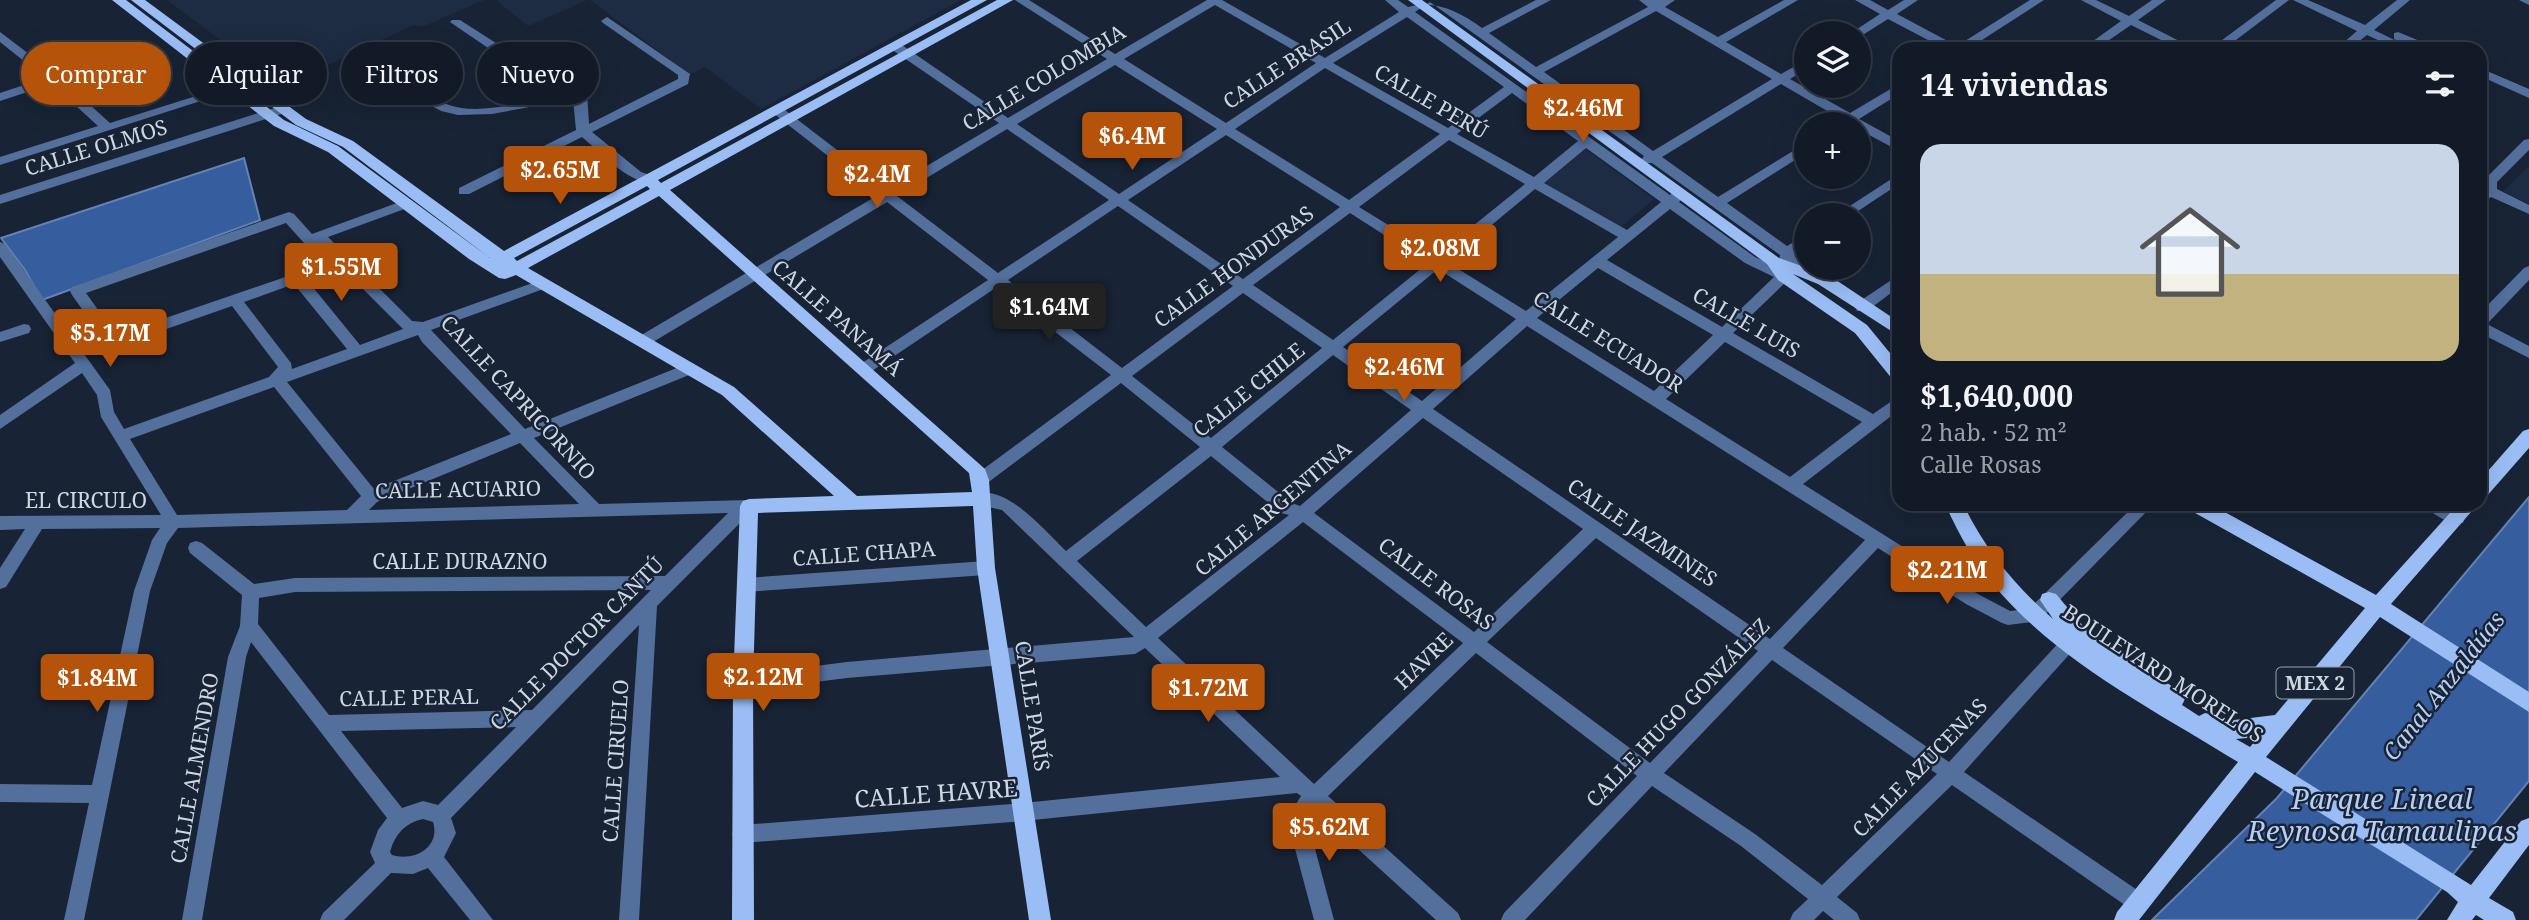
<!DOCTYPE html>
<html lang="es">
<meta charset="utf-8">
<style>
:root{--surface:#121a28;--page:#1b2330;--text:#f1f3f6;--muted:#9ca1a8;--line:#313845;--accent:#b45309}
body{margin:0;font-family:"Noto Serif",serif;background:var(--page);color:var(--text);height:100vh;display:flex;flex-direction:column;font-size:26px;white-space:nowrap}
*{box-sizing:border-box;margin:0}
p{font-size:23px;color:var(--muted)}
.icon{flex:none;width:38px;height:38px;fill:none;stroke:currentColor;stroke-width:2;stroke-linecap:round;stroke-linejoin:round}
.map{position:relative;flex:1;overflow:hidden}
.drawer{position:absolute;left:1892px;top:42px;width:595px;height:469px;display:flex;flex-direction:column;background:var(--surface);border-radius:21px;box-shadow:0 7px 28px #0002,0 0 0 2px var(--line)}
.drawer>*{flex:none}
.hud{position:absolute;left:21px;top:42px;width:665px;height:63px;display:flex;gap:14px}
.buttons{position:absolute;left:1794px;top:21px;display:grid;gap:14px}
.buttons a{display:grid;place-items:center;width:77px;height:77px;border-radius:50%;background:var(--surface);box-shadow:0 7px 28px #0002,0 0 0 2px var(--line);font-size:35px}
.price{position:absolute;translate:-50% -60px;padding:0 16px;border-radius:7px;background:var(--accent);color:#fff;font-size:23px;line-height:46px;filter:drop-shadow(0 2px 4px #0008)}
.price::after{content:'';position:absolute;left:50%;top:42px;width:21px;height:16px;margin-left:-10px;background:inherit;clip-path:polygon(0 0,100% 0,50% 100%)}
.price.selected{background:#222;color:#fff}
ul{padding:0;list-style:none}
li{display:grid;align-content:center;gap:14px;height:371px;padding:0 28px}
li+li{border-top:2px solid var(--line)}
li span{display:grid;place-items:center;height:217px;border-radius:21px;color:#555}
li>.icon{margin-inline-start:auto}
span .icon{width:126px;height:126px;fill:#fffc;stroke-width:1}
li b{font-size:30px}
h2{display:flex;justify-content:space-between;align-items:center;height:84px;padding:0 28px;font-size:30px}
.chip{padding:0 24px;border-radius:32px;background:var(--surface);box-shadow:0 7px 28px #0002,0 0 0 2px var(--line);font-size:24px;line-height:63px}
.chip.selected{background:var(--accent);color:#fff}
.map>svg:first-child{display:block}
.built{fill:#1d2b43}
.water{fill:#365e9f;stroke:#6482b3;stroke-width:2}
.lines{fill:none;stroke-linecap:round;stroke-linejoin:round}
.minor{fill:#536f9c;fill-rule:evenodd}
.major{fill:#9abdf5;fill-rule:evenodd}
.labels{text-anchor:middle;stroke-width:5;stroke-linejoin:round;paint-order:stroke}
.shield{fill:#182335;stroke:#98a1af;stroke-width:2}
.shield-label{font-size:19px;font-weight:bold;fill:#cfd7e3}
.street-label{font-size:21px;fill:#cfd7e3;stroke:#182335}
.water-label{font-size:23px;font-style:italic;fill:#b7cff4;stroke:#182335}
.near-street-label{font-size:24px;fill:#cfd7e3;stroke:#182335}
.near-water-label{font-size:28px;font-style:italic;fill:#b7cff4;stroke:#182335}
</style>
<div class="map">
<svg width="2529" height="920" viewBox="0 0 2529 920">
<rect width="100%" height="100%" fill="#182335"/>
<g class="built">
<polygon points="167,0 484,0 422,27 414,25 282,86"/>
<polygon points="496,0 587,0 528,26"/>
<polygon points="590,0 961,0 761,109 705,67 690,75"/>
<polygon points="1584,148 1654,199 1621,227 1544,183"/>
<polygon points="2529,166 2529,204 2503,191"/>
</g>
<g class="water">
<polygon points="244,158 260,220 42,300 25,270 1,238"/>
<polygon points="2529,497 2529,781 2416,920 2152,920 2277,798"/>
</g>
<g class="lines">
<g class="minor">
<path d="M1015 0H1029L1115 54 1207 0H1222L1325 58 1399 12 1385 0H1398L1408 7C1436 0 1458 11 1482 28L1536 0H1551L1489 33 1536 67 1648 7 1639 0H1675L1665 7 1718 37 1784 0H1798L1726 42 1781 74 1806 60V69L1790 79 1850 113 1899 84V94L1859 119 1899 141V151L1858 129V124H1840L1841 119 1781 84 1662 157 1718 197 1806 143V153L1727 203 1787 246 1806 235V247L1796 253 1806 260V268H1813L1806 272 1793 264 1789 279 1733 333 1873 414 1899 396V410L1803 484 1978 594 2010 611 2029 609 2136 504H2154L2039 621 2008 625 2002 623 1966 604 1878 548 1783 648 1949 762 2063 638 2069 636 2075 638 2078 643 2075 648 1964 772 2146 896 2149 903 2146 910 2139 913 2132 910 1952 785 1837 897 1857 913 1860 920H1834L1823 911 1814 920H1790L1793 913 1808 899 1741 846 1652 786 1525 920H1501L1504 913 1637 776 1476 653 1328 796 1458 913 1461 920H1436L1314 809 1309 816 1310 830 1334 920H1314L1290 830V814L1301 796 1297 793 1023 821 742 843 735 840 732 834 735 828 742 825 1023 803 1280 777 1145 648 1135 654 847 678 743 691 737 689 734 683 737 677 743 675 847 662 1134 637 1002 510 974 504 972 499 974 494C1007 484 1044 530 1066 551L1200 447 1121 383 986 484H974L972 480 974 476 1111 375 997 287 869 373H859L857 369 859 365 988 280 887 202 648 345 643 346 636 341 638 337 878 195 773 113V107H781L888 189 999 123 891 49V43H899L1008 118 1107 59ZM1430 2 1644 156 1641 160 1642 163H1652L1780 255 1778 267 1755 257 1679 202 1687 194 1685 191H1675L1670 195 1415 12ZM1215 5 1316 63 1226 123 1124 59ZM1656 11 1772 79 1653 151 1544 72ZM1407 17 1504 87 1448 128 1333 63ZM1115 65 1217 129 1119 194 1017 124ZM1325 68 1440 134 1349 200 1235 129ZM1512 93 1578 141 1534 177 1457 134ZM1007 129 1109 200 998 273 897 196ZM1226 135 1340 207 1243 279 1128 200ZM1449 140 1525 184 1437 255 1359 207ZM1586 148 1661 202 1627 230 1544 183ZM1535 189 1618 237 1526 311 1447 262ZM1118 206 1233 286 1122 368 1008 280ZM1670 209 1745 263 1774 277 1722 327 1607 260ZM1350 213 1428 263 1333 340 1253 285ZM1598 268 1713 335 1654 391 1537 318ZM1438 269 1516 319 1422 401 1343 347ZM1243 293 1322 348 1211 438 1132 376ZM1527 326 1865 540 1770 639 1433 409ZM1725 342 1862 422 1790 477 1666 399ZM1333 355 1411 410 1300 506 1292 503 1222 447ZM1423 418 1583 529 1474 632 1314 513ZM1211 456 1281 513 1289 515 1146 627 1077 561ZM1303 522 1463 643 1314 784 1158 638ZM1596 538 1758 651 1650 763 1487 642ZM1772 660 1937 774 1822 885 1755 834 1664 773Z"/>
<polygon points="1855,0 1870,0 1888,10 1904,0 1918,0 1897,14 1957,46 2030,0 2044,0 1968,49 1945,49 1888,19 1861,36 1851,33 1880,14"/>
<polygon points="2081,0 2096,0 2129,16 2152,0 2166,0 2138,20 2195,49 2179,49 2131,25 2096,49 2082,49 2121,21"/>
<polygon points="2276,0 2289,0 2224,49 2210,49"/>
<polygon points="2293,0 2308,0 2365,25 2397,0 2410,0 2374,30 2413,49 2397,49 2367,35 2349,49 2336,49 2357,31"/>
<polygon points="2519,0 2529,0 2529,5"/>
<path d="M607 17 690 74 688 84 592 132 641 172 653 176V182C631 186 599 151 582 137L469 194H459V188L576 130 573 99 492 114 458 115 441 111 421 100 358 53 360 50H368C393 68 420 95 449 105 483 117 539 98 573 91L575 69 542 74 516 67 450 22 452 20H460L524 61 542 66 585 61 589 124 678 79V75L603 23 601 21Z"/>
<polygon points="0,32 58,76 110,123 244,81 248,80 254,84 0,165 0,157 98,126 52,84 0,101 0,93 45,78 0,42"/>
<polygon points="2398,32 2432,46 2434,49 2418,49 2394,39 2394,33"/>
<polygon points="2480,68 2529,89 2529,98 2480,76"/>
<polygon points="284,105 290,109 288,112 0,204 0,195"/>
<polygon points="2529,139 2529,150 2497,182 2497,189 2529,205 2529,214 2491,197 2480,205 2480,183 2484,184 2486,178 2524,140"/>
<polygon points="1899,174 1899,184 1852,215 1836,215"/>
<path d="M405 200 412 204 410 207 328 237 412 321 423 322 541 280 548 285 546 288 431 330 525 429 684 365H694L696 369 694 373 534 438 599 504 749 500 755 501 757 506 657 606 639 920H619L639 625 451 818 456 833 444 857 493 920H470L428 868 413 874 391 873 344 920H320L323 913 375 863 370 852 378 830 387 818 251 642 246 657 202 920H182L228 657 240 626 242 595 190 553 188 548 190 543 196 541 202 543 254 584 295 578 665 576 728 513 178 528 167 543 150 591 84 920H64L89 803 0 802V784L92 785 134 591 152 540 160 528 42 529 6 587 0 589V568L25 529 0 530V516L161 515 101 417 97 395 82 373 0 429V415L75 363 0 257V242L5 244 110 390 114 412 124 429 269 377 278 367 232 306 118 346H108L72 295 70 291 72 287 289 212 294 214 312 234ZM286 223 323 264 116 335 86 293ZM336 262 403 329 360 345 307 280 337 269 339 266ZM294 284 347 349 292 369 291 363 244 302ZM418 335 422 342 511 434 374 489 287 382ZM274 387 361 496 347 510 177 515 130 439ZM520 443 579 504 369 510 377 502ZM651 590 532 710 329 715 258 624 259 598 295 592ZM516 727 438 805 423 801 402 808 341 731ZM423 819 433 822C441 847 414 862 392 855L390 852C395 834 405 823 423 819Z"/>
<polygon points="2529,266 2529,280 2487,324 2529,346 2529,358 2480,333 2480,313 2524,268"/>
<polygon points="1899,275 1899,287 1867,311 1857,311 1855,307 1857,303"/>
<polygon points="24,324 29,325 31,329 29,333 0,342 0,332"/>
<path d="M2424 504C2440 504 2455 504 2465 518L2463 523C2451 526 2431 514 2424 504Z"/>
<polygon points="986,561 992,563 994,568 992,573 986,575 745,592 739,590 737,585 739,580 745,578"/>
</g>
<g class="major">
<path d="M112 0H126L284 120 338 146 490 258 343 147 296 125 131 0H145L306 119 353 141 504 251 971 0H987L658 180 661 183 997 0H1013L670 190 985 469 989 480 995 568 1051 920H1029L977 568 973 506 758 513 753 683 754 920H732L733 683 740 506 743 501 749 499 834 496 722 395 516 275 505 279 499 278 469 259 328 152 274 126ZM647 186 650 189 517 261 514 258ZM659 196 969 473 972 492 857 496 734 387 528 268Z"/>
<polygon points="1408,0 1422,0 1779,258 1830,276 1899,322 1899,336 1818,284 1793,274 1867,325 1899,364 1899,382 1893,380 1855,333 1778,280 1767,264"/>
<polygon points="2529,429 2529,448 2486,497 2480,499 2480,480 2523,431"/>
<path d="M1945 504H1963C1985 549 2015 586 2053 619L2040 600 2042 594 2049 592 2056 594 2083 626 2182 693 2185 699 2182 705 2199 716 2207 712 2234 720 2275 715 2365 608 2188 509 2185 504H2210L2376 595 2458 504H2478L2391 604 2529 692V712L2380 617 2266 757 2471 885 2521 821 2529 818V845L2489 898 2513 912 2516 920H2484L2476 915 2472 920H2447L2458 902 2447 892 2255 772 2139 920H2114L2117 912 2238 762C2153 709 2056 661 1991 582 1972 559 1958 532 1945 504ZM2258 737 2250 747 2236 739Z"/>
</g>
</g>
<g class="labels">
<rect class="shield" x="2276.5" y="667.5" width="77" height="31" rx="5"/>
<g class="shield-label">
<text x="2315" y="690">MEX 2</text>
</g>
<g class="street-label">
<text transform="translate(1287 64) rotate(-33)" y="7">CALLE BRASIL</text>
<text transform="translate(1044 78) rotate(-31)" y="7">CALLE COLOMBIA</text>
<text transform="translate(1431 102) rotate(30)" y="7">CALLE PERÚ</text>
<text transform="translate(96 148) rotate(-17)" y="7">CALLE OLMOS</text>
<text transform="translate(1234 267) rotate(-36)" y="7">CALLE HONDURAS</text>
<text transform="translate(837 318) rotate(41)" y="7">CALLE PANAMÁ</text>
<text transform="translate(1746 323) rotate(30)" y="7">CALLE LUIS</text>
<text transform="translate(1608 342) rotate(32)" y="7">CALLE ECUADOR</text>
<text transform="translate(1249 390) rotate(-39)" y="7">CALLE CHILE</text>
<text transform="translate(518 398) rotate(47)" y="7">CALLE CAPRICORNIO</text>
<text transform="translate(458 490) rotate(-1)" y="7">CALLE ACUARIO</text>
<text x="86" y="508">EL CIRCULO</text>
<text transform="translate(1273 509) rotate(-40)" y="7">CALLE ARGENTINA</text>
<text transform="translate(1642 533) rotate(34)" y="7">CALLE JAZMINES</text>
<text transform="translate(864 554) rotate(-4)" y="7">CALLE CHAPA</text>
<text x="460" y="569">CALLE DURAZNO</text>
<text transform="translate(1436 584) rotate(37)" y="7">CALLE ROSAS</text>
<text transform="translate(577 644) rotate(-45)" y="7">CALLE DOCTOR CANTÚ</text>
<text transform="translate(1424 661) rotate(-44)" y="7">HAVRE</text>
<text transform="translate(2163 674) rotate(33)" y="7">BOULEVARD MORELOS</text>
<text transform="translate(409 698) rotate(-1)" y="7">CALLE PERAL</text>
<text transform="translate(1032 706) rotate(81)" y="7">CALLE PARÍS</text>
<text transform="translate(1678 713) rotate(-46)" y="7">CALLE HUGO GONZÁLEZ</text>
<text transform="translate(616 761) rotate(-86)" y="7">CALLE CIRUELO</text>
<text transform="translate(195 768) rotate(-80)" y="7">CALLE ALMENDRO</text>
<text transform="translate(1920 768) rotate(-46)" y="7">CALLE AZUCENAS</text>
</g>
<g class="water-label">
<text transform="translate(2444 686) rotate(-52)" y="8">Canal Anzaldúas</text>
</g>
<g class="near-street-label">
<text transform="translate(936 794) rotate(-4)" y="8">CALLE HAVRE</text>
</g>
<g class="near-water-label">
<text x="2382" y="809">Parque Lineal<tspan x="2382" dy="32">Reynosa Tamaulipas</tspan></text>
</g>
</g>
</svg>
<div class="buttons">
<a><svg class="icon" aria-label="layers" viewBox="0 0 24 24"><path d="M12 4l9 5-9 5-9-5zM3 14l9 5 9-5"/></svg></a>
<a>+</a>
<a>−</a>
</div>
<b class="price" style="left:1583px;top:144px">$2.46M</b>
<b class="price" style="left:1132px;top:172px">$6.4M</b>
<b class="price" style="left:560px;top:206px">$2.65M</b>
<b class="price" style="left:877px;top:210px">$2.4M</b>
<b class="price" style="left:1440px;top:284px">$2.08M</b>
<b class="price" style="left:341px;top:303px">$1.55M</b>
<b class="price selected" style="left:1049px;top:343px">$1.64M</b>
<b class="price" style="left:110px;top:369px">$5.17M</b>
<b class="price" style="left:1404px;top:403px">$2.46M</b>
<b class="price" style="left:1947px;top:606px">$2.21M</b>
<b class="price" style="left:763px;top:713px">$2.12M</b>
<b class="price" style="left:97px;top:714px">$1.84M</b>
<b class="price" style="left:1208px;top:724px">$1.72M</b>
<b class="price" style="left:1329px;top:863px">$5.62M</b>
<div class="hud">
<a class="chip selected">Comprar</a>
<a class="chip">Alquilar</a>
<a class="chip">Filtros</a>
<a class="chip">Nuevo</a>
</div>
<section class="drawer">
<h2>14 viviendas<svg class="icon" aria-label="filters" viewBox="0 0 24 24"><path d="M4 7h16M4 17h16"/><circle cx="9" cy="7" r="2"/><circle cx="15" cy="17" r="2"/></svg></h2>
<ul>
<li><span style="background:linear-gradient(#c9d6e8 60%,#c2b280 0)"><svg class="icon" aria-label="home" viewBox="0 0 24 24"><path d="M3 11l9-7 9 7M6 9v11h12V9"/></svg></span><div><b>$1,640,000</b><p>2 hab. · 52 m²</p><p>Calle Rosas</p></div></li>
</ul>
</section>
</div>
